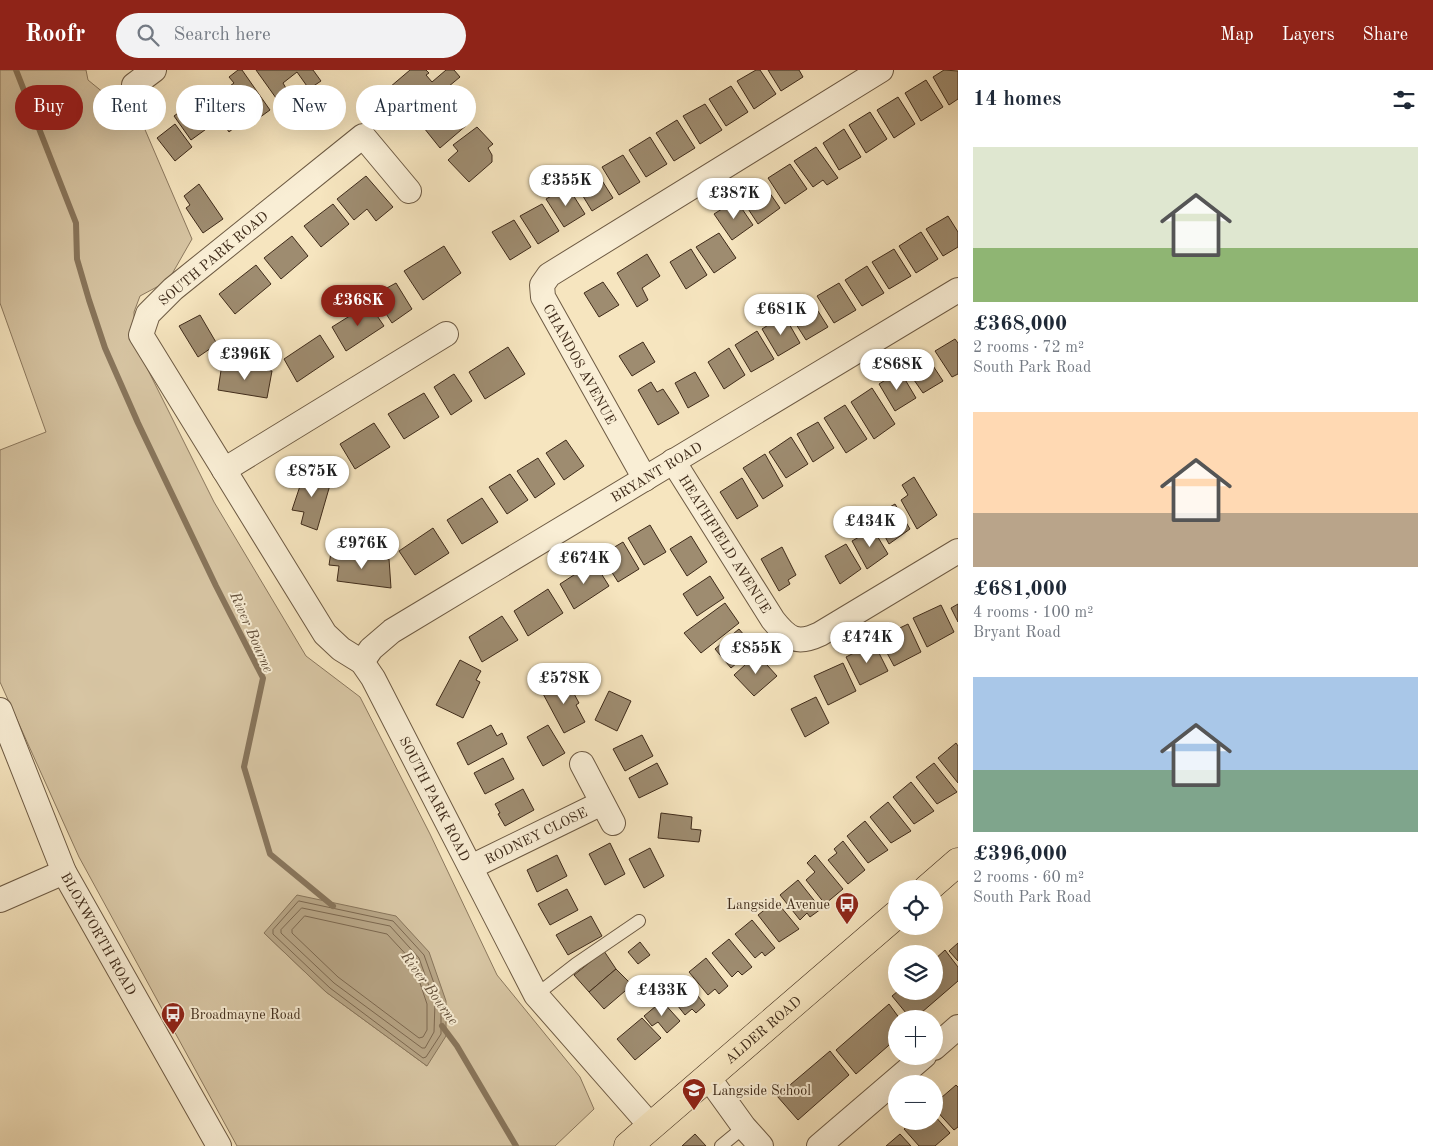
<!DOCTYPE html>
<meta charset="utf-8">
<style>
:root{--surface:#fff;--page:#f2f2f3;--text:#1f2937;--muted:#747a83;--accent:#8f2418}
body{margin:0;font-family:"Old Standard TT",serif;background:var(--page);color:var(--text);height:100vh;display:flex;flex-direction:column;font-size:19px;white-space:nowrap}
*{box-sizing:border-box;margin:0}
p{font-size:16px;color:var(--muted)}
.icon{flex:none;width:28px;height:28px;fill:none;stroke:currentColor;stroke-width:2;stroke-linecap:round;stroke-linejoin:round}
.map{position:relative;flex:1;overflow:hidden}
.sheet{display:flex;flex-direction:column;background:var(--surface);width:475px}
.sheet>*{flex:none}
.hud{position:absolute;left:15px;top:15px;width:475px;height:45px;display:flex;gap:10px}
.fabs{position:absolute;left:888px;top:810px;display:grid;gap:10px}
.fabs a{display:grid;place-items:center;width:55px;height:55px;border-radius:50%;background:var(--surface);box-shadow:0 5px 20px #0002;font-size:25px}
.price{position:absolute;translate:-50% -42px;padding:0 11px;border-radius:18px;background:#fff;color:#222;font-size:16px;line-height:32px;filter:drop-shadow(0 1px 2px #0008)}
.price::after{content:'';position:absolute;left:50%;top:30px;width:15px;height:11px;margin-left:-8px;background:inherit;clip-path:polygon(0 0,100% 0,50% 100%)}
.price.on{background:var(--accent);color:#fff}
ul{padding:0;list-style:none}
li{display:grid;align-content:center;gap:10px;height:265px;padding:0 15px}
li span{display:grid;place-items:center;height:155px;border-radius:0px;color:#555}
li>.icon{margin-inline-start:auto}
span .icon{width:90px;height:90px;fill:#fffc;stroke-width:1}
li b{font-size:21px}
h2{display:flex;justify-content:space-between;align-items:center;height:60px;padding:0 15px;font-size:21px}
.pill{padding:0 18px;border-radius:22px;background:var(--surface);box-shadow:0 5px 20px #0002;font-size:18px;line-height:45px}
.pill.on{background:var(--accent);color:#fff}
header{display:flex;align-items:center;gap:30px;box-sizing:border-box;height:70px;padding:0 25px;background:var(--accent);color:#fff}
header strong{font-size:24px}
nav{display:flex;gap:28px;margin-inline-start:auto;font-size:18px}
.search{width:350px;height:45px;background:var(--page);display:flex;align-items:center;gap:12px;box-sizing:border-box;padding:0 18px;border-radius:28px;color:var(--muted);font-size:19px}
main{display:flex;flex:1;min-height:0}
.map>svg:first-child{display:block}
.green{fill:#d7c5a3;stroke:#8b785e;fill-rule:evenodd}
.water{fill:#b8a687;stroke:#88755b}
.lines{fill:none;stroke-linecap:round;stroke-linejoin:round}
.shore{stroke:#7c6850;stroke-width:1}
.stream{stroke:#88755b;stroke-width:6}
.building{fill:#9e8c70;stroke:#3f2b1a}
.service-casing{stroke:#6d5a43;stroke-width:14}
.minor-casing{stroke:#6d5a43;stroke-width:26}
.primary-casing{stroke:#3f2b1a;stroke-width:29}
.service{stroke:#f9eed5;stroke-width:12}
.minor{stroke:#f9eed5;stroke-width:24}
.primary{stroke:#f6e5bf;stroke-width:28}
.labels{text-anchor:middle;stroke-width:4;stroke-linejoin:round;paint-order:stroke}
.street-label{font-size:14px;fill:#3f2b1a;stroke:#f9eed5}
.poi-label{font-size:14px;fill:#3f2b1a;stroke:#f9eed5;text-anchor:start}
.water-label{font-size:15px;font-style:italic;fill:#63503b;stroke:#f9eed5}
</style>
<header>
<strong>Roofr</strong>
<div class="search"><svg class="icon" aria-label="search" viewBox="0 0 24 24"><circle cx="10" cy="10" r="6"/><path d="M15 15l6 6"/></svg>Search here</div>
<nav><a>Map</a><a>Layers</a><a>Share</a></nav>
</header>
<main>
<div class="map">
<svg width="958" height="1076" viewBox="0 0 958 1076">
<rect width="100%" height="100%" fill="#f6e5bf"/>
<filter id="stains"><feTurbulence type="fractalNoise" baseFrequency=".004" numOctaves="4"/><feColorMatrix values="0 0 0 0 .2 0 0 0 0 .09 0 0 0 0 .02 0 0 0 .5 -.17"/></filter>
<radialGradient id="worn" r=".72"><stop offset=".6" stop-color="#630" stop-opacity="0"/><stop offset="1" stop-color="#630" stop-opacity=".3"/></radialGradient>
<path class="green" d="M0 0H86L88 10 143 55 192 169 168 211 140 226 134 242 135 274 214 432 306 586 360 627 430 764 497 905 580 1007 594 1039 555 1076H237L79 787 0 612V380L46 362 0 233ZM264 863 427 996 326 922Z"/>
<polygon class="water" points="297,825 396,846 429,882 446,931 446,966 427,996 326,922 264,863"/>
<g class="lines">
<g class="shore">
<polygon points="299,831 393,851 424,885 441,933 441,964 426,987 423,988 330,918 273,864 273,860"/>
<polygon points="302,838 390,856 419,888 435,933 434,962 425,978 422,978 334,913 281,863 281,860"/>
<polygon points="305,846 387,864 413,892 427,934 427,960 423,967 419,968 338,907 292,863 292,860"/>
</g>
<g class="stream">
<polyline points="16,0 76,153 77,189 89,230 105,278 138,353 216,516 263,608 244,697 270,784 333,836"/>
<polyline points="442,956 457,976 516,1076"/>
</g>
</g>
<g class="building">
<polygon points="238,0 242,0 270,40 252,53 242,40 235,46 240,53 229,62 204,26 215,18 219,24 234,13 229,7"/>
<polygon points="256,0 313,0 321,11 309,19 297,2 283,13 287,20 276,28"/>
<polygon points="410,0 426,0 429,3 426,5 432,12 446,0 454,0 460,7 413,46 390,17"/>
<polygon points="756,0 760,0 776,24 754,39 737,11"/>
<polygon points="768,0 799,0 803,7 781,21"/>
<polygon points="944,0 958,1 958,29 949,35 933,7"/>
<polygon points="926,10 943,37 921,51 905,23"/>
<polygon points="731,16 748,42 726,56 709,29"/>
<polygon points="467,22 475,33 461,46 468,54 440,78 424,58"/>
<polygon points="898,27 915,54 894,68 877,40"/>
<polygon points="192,33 209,57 191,70 174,46"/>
<polygon points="705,34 722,60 700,74 683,46"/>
<polygon points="870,42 887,69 866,83 849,55"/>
<polygon points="677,50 695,78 674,91 656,63"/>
<polygon points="175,54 192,77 175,91 157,68"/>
<polygon points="477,57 493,74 488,78 492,85 492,92 469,112 448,90 458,81 453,75"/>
<polygon points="844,59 861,87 839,100 823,73"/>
<polygon points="650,67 667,94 646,107 629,80"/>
<polygon points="816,77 838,108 827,115 823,110 813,117 794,91"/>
<polygon points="623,85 640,112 619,125 602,97"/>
<polygon points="790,94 807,119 785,134 768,108"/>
<polygon points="596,101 613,128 592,141 575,113"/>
<polygon points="366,106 393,137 376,151 367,139 354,150 337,129"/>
<polygon points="763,113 780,138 758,154 741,128"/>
<polygon points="199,114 223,149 203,163 186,138 190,135 184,126"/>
<polygon points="568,117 585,144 564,157 546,129"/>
<polygon points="736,130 753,155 732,170 714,144"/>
<polygon points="333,134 349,154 321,177 304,156"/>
<polygon points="542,134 559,161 538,174 520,146"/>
<polygon points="948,146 958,162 958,177 943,186 926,159"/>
<polygon points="514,150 531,177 510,190 492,162"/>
<polygon points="921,162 938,189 916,203 899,176"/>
<polygon points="719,163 736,188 714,203 696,177"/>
<polygon points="292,166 308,186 281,209 264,188"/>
<polygon points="444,176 461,203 423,230 404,201"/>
<polygon points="691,179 707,205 686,219 670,192"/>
<polygon points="894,179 911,206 889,219 872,192"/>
<polygon points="647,184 660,206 642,218 648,230 637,237 617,203"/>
<polygon points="256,195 271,214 235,244 219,224"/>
<polygon points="867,196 884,223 862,236 845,210"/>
<polygon points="603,212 619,235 599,247 584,223"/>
<polygon points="396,213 412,239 392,253 374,225"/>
<polygon points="839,213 856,240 834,253 817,226"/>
<polygon points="811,230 828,257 806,270 789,243"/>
<polygon points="369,234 384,256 346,281 332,257"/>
<polygon points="200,245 217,274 198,287 179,256"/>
<polygon points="784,245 800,273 778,286 762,259"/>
<polygon points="757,261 774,289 751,302 735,275"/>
<polygon points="320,265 334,287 297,312 284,289"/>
<polygon points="955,269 958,273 958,304 952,307 935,281"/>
<polygon points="643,272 655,292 632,306 619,286"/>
<polygon points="508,277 525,304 485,329 469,302"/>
<polygon points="729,278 745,305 724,319 708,292"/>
<polygon points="926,285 943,311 923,323 905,297"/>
<polygon points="222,294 272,301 267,328 218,320"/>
<polygon points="900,301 916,328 895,341 879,314"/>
<polygon points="695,302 709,326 688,338 675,313"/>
<polygon points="454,304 472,331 451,345 434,317"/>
<polygon points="651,312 657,322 663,319 679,343 658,355 638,320"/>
<polygon points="872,318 895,354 874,369 851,332"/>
<polygon points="424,323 439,347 404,369 388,344"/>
<polygon points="845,335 867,369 846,383 824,348"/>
<polygon points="818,352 834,378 813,392 797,364"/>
<polygon points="374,353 390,377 355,399 340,374"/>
<polygon points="791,367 808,394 786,408 769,382"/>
<polygon points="566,370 584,396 564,410 546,383"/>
<polygon points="765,384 783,416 763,429 743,398"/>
<polygon points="538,388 555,414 535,428 517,401"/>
<polygon points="305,401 332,408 317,460 301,454 304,442 292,440"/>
<polygon points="510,404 528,430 507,444 489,417"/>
<polygon points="914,407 937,445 917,459 901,430 908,425 902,415"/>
<polygon points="742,408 758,436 737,449 720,422"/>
<polygon points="482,428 498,452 462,474 447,450"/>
<polygon points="895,434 910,459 889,474 874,446"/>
<polygon points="650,455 666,482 644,495 628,468"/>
<polygon points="433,458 449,483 415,505 399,481"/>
<polygon points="873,459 888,484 867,499 852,471"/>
<polygon points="691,466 707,492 687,506 670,479"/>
<polygon points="623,472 639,499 618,512 601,485"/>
<polygon points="846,474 861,499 840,514 825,486"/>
<polygon points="782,477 796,505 788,510 790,514 779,521 761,489"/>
<polygon points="331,482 389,489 391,518 337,511 339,496 329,495"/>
<polygon points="594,492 609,516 574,539 560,514"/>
<polygon points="710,506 724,528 697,546 683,524"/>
<polygon points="548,519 563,543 528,566 514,541"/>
<polygon points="725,533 739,553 701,583 684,563"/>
<polygon points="958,534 958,552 951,538"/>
<polygon points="941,535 954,562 927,577 913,548"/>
<polygon points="502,546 518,570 482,592 469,567"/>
<polygon points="908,554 921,582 894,596 879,568"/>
<polygon points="739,559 755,578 731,598 715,579"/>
<polygon points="874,573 888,601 860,615 846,587"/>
<polygon points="757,584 777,606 754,626 734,605"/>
<polygon points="460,590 481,601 476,610 480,612 463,648 436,635"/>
<polygon points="843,593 856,621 828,635 814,606"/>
<polygon points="565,607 579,633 576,635 585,652 564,663 541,620"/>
<polygon points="609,621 631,631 617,661 595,650"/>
<polygon points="816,627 829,653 805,667 791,639"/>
<polygon points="491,655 497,666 502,663 507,674 468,695 457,673"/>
<polygon points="548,655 565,683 543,696 527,667"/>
<polygon points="642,665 653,686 625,701 613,679"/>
<polygon points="956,673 958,676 958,713 938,688"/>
<polygon points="503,688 514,709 485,724 474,703"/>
<polygon points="657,693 668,714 639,728 629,708"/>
<polygon points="934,693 957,722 937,734 916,707"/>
<polygon points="911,712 934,741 914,754 893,727"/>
<polygon points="523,719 534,740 505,756 498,744 500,743 495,734"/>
<polygon points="888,732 911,761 891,773 870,747"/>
<polygon points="661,743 692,747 691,759 701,760 699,772 658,768"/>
<polygon points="865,751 888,780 868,793 847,766"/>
<polygon points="843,771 865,800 848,814 828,790 837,783 834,779"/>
<polygon points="610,773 625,804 605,815 589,784"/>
<polygon points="650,778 664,806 644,818 629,789"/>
<polygon points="557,785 567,806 537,822 527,800"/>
<polygon points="815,785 843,819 825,834 806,810 815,802 807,793"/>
<polygon points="798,810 821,839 810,847 807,843 800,850 780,825"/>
<polygon points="567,819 578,840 550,855 538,834"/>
<polygon points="776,831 799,859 779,872 758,845"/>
<polygon points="591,846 602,866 568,885 556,865"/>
<polygon points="752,850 775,878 765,886 762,882 755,888 735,864"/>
<polygon points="729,869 752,897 742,905 738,901 732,907 712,883"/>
<polygon points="640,872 650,885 638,894 628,882"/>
<polygon points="958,873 958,891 949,881"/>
<polygon points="945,880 958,897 958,911 914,949 911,949 892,926 898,921 934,921 934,890"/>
<polygon points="604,881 616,899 589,922 574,905"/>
<polygon points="706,888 728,916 719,924 715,919 708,925 689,902"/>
<polygon points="616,899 632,915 604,939 589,922"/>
<polygon points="683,907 705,935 696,943 692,939 685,945 666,921"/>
<polygon points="662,931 680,951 667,963 658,952 652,956 644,946"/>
<polygon points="889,934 900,949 896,949 896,969 856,1004 836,980"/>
<polygon points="642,948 661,968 635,990 617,969"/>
<polygon points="830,981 849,1005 798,1050 777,1026"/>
<polygon points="956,1015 958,1017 958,1057 954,1060 934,1038 934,1034"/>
<polygon points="934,1045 950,1063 935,1076 919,1076 904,1059 914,1051 934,1051"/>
<polygon points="695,1064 706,1076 682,1076"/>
<polygon points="900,1064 911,1076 886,1076"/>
</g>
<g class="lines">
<g class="service-casing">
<g id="service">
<polyline points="536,925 576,894 639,851"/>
<polyline points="721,1076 744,1057"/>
</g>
</g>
<g class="minor-casing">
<g id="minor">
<polyline points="134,15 154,0"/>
<path id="s1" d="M409 121 363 66 173 219 148 244 141 265 325 564 341 579 362 592 373 608 536 925 650 1055"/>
<path id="s2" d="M673 391 773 550C788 569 797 575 820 564L958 481"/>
<polyline points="224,400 446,264"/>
<polyline points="645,409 543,227 542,215 549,205 881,0"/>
<path id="s3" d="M362 592 371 579 392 561 958 220"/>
<path id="s4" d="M0 640 64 802 219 1076"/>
<polyline points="582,694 613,753"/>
<path id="s5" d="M471 797 602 733"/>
<polyline points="0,830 64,802"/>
<polyline points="934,978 958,957"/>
<polyline points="708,1007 744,1057 761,1076"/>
<polyline points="819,1076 924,986"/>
</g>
</g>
<g class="primary-casing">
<g id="primary">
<polyline points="927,819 958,792"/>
<path id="s6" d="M628 1076 896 845"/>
</g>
</g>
<use href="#service" class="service"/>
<use href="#minor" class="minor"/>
<use href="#primary" class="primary"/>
</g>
<defs>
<g id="bus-pin" transform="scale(1.25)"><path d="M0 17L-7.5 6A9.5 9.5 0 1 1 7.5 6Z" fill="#8f2418" stroke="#f9eed5"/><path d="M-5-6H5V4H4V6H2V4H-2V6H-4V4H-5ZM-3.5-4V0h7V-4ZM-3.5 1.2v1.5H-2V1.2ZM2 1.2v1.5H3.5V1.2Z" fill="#fff"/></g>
<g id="school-pin" transform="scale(1.25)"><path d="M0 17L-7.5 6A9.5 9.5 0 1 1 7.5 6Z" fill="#8f2418" stroke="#f9eed5"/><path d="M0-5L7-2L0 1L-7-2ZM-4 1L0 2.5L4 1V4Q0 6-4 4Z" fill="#fff"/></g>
</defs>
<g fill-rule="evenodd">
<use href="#bus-pin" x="847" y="834"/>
<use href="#bus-pin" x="173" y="944"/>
<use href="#school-pin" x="694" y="1020"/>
</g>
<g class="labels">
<g class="street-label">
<text transform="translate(213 188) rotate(-40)" y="5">SOUTH PARK ROAD</text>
<text transform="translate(580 294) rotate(61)" y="5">CHANDOS AVENUE</text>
<text dy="5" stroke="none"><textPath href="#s3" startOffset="352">BRYANT ROAD</textPath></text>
<text dy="5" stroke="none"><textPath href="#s2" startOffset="98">HEATHFIELD AVENUE</textPath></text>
<text dy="5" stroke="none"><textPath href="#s1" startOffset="926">SOUTH PARK ROAD</textPath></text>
<text dy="5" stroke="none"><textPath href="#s5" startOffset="72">RODNEY CLOSE</textPath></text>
<text dy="5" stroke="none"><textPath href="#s4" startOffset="245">BLOXWORTH ROAD</textPath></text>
<text dy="5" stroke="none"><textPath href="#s6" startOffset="178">ALDER ROAD</textPath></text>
</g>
<g class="poi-label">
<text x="830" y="839" text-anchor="end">Langside Avenue</text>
<text x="190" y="949">Broadmayne Road</text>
<text x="712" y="1025">Langside School</text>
</g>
<g class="water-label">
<text transform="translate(252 562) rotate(66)" y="5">River Bourne</text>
<text transform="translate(430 918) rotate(54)" y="5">River Bourne</text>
</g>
</g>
<rect width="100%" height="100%" filter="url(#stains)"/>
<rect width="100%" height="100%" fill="url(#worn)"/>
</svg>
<div class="fabs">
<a><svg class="icon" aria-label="locate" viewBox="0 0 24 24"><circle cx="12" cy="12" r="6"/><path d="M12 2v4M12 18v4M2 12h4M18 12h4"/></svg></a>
<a><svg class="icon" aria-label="layers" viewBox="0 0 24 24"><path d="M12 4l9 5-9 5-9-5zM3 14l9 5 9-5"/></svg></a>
<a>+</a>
<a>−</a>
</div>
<b class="price" style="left:566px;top:137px">£355K</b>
<b class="price" style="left:734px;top:150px">£387K</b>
<b class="price on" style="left:358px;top:257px">£368K</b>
<b class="price" style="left:781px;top:266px">£681K</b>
<b class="price" style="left:245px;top:311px">£396K</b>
<b class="price" style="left:897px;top:321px">£868K</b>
<b class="price" style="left:312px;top:428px">£875K</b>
<b class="price" style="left:870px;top:478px">£434K</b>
<b class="price" style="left:362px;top:500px">£976K</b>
<b class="price" style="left:584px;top:515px">£674K</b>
<b class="price" style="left:867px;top:594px">£474K</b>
<b class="price" style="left:756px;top:605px">£855K</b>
<b class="price" style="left:564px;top:635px">£578K</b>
<b class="price" style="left:662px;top:947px">£433K</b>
<div class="hud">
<a class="pill on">Buy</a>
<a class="pill">Rent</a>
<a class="pill">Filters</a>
<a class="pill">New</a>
<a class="pill">Apartment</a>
</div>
</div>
<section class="sheet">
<h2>14 homes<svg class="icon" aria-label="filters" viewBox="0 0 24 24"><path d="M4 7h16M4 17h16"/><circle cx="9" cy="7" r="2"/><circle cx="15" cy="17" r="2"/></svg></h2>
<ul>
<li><span style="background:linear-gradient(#dfe7d0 65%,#8fb573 0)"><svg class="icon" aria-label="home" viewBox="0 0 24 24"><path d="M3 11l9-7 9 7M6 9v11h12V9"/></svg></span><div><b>£368,000</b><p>2 rooms · 72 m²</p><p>South Park Road</p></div></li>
<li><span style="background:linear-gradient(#ffd9b3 65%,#b9a48a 0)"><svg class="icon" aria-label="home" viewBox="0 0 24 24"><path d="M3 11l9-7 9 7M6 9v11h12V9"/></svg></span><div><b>£681,000</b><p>4 rooms · 100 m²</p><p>Bryant Road</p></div></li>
<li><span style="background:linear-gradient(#a9c7e8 60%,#7fa58c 0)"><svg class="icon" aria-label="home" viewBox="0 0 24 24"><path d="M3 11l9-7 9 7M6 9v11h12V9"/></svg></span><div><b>£396,000</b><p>2 rooms · 60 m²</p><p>South Park Road</p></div></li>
</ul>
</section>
</main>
